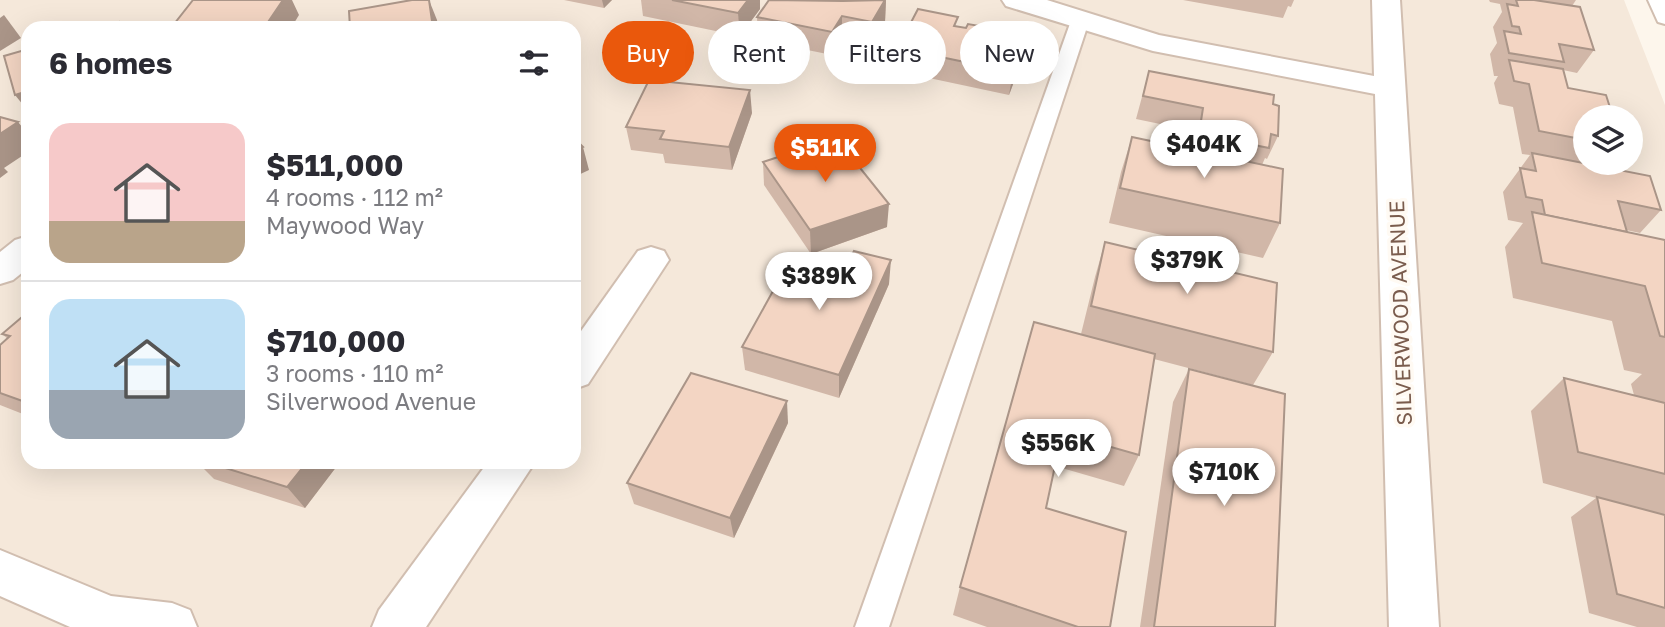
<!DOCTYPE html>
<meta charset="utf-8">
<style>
:root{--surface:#fff;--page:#f2f2f3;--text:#2b2b33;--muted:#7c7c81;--line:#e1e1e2;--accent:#ea580c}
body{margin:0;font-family:"Golos Text",sans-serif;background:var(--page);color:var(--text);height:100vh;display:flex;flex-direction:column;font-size:26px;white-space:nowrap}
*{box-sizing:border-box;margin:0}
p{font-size:23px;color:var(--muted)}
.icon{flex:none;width:38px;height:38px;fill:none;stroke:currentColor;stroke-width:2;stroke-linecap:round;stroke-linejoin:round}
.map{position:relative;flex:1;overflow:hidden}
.drawer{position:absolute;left:21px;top:21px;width:560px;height:448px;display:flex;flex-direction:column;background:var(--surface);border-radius:21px;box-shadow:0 7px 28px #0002}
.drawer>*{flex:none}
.guide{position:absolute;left:602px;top:21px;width:665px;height:63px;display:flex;gap:14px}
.controls{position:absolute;left:1573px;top:105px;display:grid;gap:14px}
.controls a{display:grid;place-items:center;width:70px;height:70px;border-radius:50%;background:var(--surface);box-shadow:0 7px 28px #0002;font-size:35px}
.price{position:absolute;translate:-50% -60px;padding:0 16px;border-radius:24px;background:#fff;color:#222;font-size:23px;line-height:46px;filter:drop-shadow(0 2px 4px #0008)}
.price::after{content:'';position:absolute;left:50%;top:42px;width:21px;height:16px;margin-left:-10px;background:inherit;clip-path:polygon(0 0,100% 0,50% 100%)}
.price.on{background:var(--accent);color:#fff}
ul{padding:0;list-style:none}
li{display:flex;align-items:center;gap:21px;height:175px;padding:0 28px}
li+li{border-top:2px solid var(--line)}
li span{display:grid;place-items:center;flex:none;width:196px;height:140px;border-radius:21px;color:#555}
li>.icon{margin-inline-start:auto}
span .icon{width:84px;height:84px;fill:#fffc;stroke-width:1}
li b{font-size:30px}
h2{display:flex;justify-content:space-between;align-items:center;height:84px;padding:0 28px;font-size:30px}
.chip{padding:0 24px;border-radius:32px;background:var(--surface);box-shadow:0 7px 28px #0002;font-size:24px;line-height:63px}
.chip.on{background:var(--accent);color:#fff}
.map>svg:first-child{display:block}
.residential{fill:#f5e8da;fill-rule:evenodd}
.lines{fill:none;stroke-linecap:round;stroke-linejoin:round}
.service-casing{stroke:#d1beb0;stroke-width:4}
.minor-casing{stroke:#d1beb0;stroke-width:4}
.service{fill:#fff;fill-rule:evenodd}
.minor{fill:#fff;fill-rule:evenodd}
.wall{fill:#d1b7a8}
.shaded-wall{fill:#aa9588}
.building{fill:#f3d5c3;stroke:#aa9588;stroke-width:2}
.labels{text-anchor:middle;stroke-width:7;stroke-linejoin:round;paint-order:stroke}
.street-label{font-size:21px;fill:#7a5c4d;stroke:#fffaf3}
</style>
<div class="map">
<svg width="1665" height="627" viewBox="0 0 1665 627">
<rect width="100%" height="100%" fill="#fdf6ec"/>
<path class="residential" d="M0 0H1624L1665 105V627H0ZM28 28H574V462H28ZM1586 117H1631V163H1586Z"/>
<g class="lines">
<g class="service-casing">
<g id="service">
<polygon points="1648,0 1665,0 1665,24 1658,22"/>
<polygon points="1081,12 1090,18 889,627 855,627 1072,18"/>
</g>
</g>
<g class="minor-casing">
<g id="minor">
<polygon points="1002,0 1047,0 1159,35 1374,76 1372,0 1400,0 1439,627 1389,627 1375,94 1153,51 1006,6"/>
<polygon points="28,236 28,268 13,280 0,284 0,252 15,240"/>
<polygon points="651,247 664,251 669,260 588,384 574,389 574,341 638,251"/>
<polygon points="488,462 535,462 426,627 372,627 379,610"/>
<polygon points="0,550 111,596 172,603 190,610 197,627 70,627 0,596"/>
</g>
</g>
<use href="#service" class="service"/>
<use href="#minor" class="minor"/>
</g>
<g class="wall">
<polygon points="564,0 612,0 604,8"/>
<polygon points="641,0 760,0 760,9 740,36 643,16"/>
<polygon points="886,0 885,22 872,45 842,39 832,55 758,40 757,17 843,1"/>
<polygon points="1183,0 1294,0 1291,7 1288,6 1283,18"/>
<polygon points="1489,0 1576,0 1572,6 1594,50 1577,73 1563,70 1568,88 1586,117 1586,163 1609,163 1605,167 1661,210 1640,233 1626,230 1627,232 1665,240 1665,627 1637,627 1589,613 1571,517 1596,498 1543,483 1531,411 1564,378 1634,395 1631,384 1642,374 1624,370 1612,321 1513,298 1505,247 1523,223 1508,220 1503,192 1530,155 1522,154 1513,107 1499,104 1494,83 1498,76 1494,76 1490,54 1497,43 1493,27 1502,12 1500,4 1490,2"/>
<polygon points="957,26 1008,36 1021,63 1009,95 929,78 930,60 904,55 906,32"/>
<polygon points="1149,71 1273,104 1278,136 1267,159 1265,158 1262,165 1280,223 1263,258 1109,223 1121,172 1132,137 1192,150 1194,131 1136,119"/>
<polygon points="752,113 732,170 665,163 663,154 631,150 626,127"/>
<polygon points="763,162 887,227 811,254 764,185"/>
<polygon points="1105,242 1273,352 1253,385 1154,359 1139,455 1124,486 1055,466 1046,508 1110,627 987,627 953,615 960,587 1081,334 1095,277"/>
<polygon points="845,269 889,284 839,398 745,370 742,347 781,294"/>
<polygon points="28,312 28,416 0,405 0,345 8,339 2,334"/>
<polygon points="1189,369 1275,627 1140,627 1173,402"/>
<polygon points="788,423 734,538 634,504 627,483"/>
<polygon points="197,462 340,462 305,508 214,479"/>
</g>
<g class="shaded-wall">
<polygon points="283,0 292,0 299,15 291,28 264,28"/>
<polygon points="429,0 437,20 438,28 433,28"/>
<polygon points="602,0 612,0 604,8"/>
<polygon points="748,0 760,0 760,9 740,36 738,13"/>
<polygon points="886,0 885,22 872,45 872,22"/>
<polygon points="4,15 21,38 0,51 0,18"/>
<polygon points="842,16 842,39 832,55 832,32"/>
<polygon points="1026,40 1021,63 1009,95 1013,72"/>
<polygon points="750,90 752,113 732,170 729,147"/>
<polygon points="28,91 28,111 15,95"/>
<polygon points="18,122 28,134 28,152 4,168 8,172 0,178 0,134"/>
<polygon points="583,147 589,170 574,177 574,151"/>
<polygon points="889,204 887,227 811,254 810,230"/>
<polygon points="891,260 889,284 839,398 839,375"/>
<polygon points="787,401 788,423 734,538 730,518"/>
<polygon points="307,462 340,462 305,508 287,487"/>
</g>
<g class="building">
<polygon points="193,0 283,0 264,28 171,28"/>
<polygon points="412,0 429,0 433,28 350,28 349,11"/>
<polygon points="672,0 748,0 738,13"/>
<polygon points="769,0 843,1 885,0 872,22 842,16 832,32 757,17"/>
<polygon points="1516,0 1534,0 1580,7 1594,50 1559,44 1564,62 1509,53 1504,31 1521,34 1519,27 1512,26 1507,4 1518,6"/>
<polygon points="918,9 958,17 954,26 966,28 968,24 1009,31 1007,36 1026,40 1013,72 931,55 940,38 906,32"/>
<polygon points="119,22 121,28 99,28"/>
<polygon points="28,49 28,91 15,95 4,56"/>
<polygon points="1509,60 1563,69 1568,88 1606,95 1613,117 1586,117 1586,140 1539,131 1529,84 1514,81"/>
<polygon points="1149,71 1274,95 1273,104 1279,106 1278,136 1271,134 1269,148 1199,134 1203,108 1143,96"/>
<polygon points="649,80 750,90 729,147 660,139 664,131 626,127"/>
<polygon points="0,117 18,122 0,134"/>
<polygon points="1132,137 1283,169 1280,223 1120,188"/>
<polygon points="574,138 583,147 574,151"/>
<polygon points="836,138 889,204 810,230 763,162"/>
<polygon points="1532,153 1650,176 1661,210 1618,201 1627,232 1545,215 1542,200 1526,197 1520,168 1536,171"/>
<polygon points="1532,212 1665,240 1665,337 1660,336 1645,286 1542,263"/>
<polygon points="1105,242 1277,283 1273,352 1091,306"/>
<polygon points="854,251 891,260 839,375 742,347 773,291 781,294 801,257 845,269"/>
<polygon points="28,312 28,403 0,393 0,345 10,336 2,334"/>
<polygon points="1034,322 1155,354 1139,455 1062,433 1046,508 1126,532 1110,627 1078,627 960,587"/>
<polygon points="1189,369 1285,394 1275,627 1154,627"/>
<polygon points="691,373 787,401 730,518 627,483"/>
<polygon points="1564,378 1665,403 1665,474 1578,452"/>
<polygon points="206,462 307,462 287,487"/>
<polygon points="1597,497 1665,515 1665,608 1617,594"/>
</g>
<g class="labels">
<g class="street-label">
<text transform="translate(1401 313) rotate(-92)" y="7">SILVERWOOD AVENUE</text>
</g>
</g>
</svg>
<div class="controls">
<a><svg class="icon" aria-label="layers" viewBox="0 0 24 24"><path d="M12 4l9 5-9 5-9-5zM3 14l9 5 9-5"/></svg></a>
</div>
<b class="price" style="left:1204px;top:180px">$404K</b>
<b class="price on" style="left:825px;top:184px">$511K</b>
<b class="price" style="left:1187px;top:296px">$379K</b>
<b class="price" style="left:819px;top:312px">$389K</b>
<b class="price" style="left:1058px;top:479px">$556K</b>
<b class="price" style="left:1224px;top:508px">$710K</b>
<div class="guide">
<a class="chip on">Buy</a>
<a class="chip">Rent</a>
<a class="chip">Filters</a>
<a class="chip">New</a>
</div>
<section class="drawer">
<h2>6 homes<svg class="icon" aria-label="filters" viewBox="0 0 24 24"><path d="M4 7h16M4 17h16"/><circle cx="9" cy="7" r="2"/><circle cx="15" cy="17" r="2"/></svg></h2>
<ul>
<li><span style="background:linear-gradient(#f6c9c9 70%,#b9a48a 0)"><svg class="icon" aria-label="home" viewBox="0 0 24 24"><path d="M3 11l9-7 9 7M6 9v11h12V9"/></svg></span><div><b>$511,000</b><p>4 rooms · 112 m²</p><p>Maywood Way</p></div></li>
<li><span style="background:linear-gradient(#bfe0f5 65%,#9aa5b1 0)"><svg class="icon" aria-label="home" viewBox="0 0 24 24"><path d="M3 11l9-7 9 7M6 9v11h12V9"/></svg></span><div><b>$710,000</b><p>3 rooms · 110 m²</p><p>Silverwood Avenue</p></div></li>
</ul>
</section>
</div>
